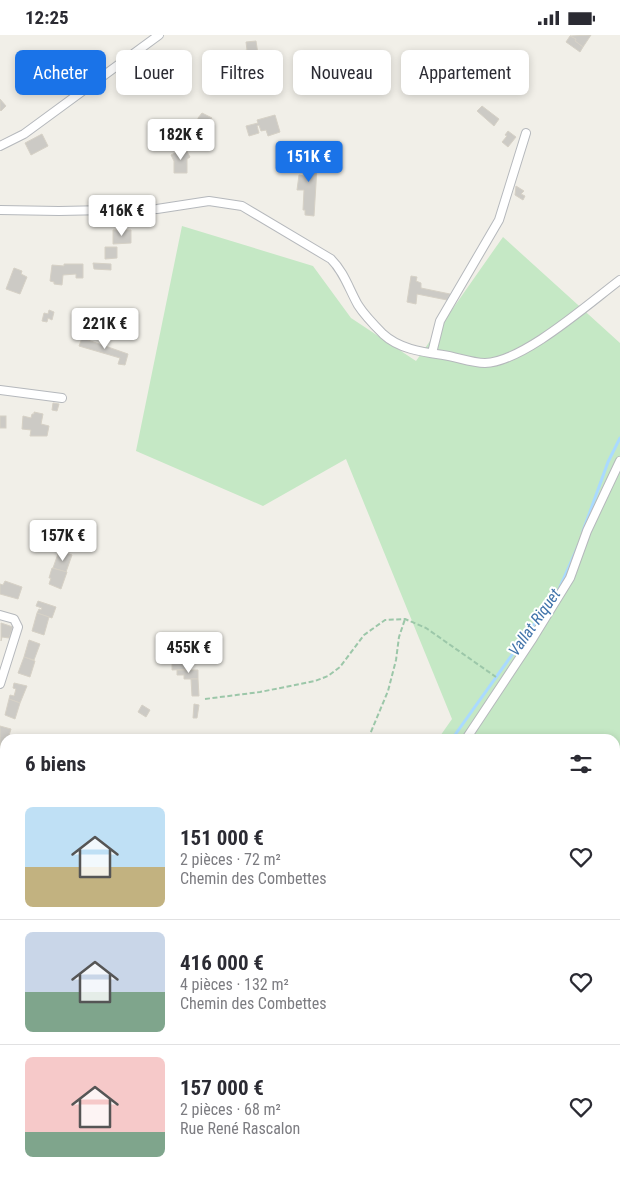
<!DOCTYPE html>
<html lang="fr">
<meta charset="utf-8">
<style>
:root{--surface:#fff;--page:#f7f7f7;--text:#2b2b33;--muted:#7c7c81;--line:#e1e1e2;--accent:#1a73e8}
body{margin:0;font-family:"Roboto Condensed",sans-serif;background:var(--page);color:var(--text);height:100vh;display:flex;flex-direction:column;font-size:19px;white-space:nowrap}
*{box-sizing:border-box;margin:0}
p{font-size:16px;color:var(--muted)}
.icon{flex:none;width:28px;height:28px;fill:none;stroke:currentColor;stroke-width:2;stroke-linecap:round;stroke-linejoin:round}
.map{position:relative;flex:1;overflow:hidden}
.drawer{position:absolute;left:0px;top:699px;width:620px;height:446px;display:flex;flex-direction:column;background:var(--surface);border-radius:15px 15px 0 0;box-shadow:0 2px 8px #0003}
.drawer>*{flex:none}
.banner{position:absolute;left:15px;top:15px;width:590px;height:45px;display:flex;gap:10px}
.price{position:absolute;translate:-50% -42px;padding:0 11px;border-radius:5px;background:#fff;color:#222;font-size:16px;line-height:32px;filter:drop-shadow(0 1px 2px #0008)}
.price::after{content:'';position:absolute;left:50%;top:30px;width:15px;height:11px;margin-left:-8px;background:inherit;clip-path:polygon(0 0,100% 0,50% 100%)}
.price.current{background:var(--accent);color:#fff}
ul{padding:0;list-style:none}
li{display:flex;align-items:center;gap:15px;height:125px;padding:0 25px}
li+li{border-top:1px solid var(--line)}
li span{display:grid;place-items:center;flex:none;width:140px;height:100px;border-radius:8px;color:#555}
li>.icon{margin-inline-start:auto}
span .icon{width:60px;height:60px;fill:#fffc;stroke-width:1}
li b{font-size:21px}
h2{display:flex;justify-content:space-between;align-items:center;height:60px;padding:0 25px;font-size:21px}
.chip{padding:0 18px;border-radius:8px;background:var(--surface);box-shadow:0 2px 8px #0003;font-size:18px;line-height:45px}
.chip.current{background:var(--accent);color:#fff}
.status{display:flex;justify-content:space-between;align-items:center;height:35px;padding:0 25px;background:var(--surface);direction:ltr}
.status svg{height:14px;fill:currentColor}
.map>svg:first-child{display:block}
.education{fill:#e1ded6}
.green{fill:#c5e8c5}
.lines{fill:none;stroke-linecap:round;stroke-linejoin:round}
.stream{stroke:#aadaff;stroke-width:3}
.building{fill:#cccac5;stroke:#d6d1c6}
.lane-casing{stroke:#b5b8bc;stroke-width:6}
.street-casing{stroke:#b5b8bc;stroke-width:10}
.path{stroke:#9cc7a9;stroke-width:2;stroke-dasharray:5 2.5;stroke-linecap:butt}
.lane{stroke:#fff;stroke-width:4}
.street{stroke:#fff;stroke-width:8}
.labels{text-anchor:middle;stroke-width:4;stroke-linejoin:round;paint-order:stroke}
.water-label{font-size:16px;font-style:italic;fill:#4174aa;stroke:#fff}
</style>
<div class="status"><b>12:25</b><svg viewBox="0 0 49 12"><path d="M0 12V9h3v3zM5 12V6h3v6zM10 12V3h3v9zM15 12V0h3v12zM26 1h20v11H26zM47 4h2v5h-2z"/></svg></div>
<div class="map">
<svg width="620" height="1144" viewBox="0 0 620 1144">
<rect width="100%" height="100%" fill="#f1efe8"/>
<polygon class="education" points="0,777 5,779 5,958 0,957"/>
<g class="green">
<polygon points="182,191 313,231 351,283 416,326 503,202 620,308 620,866 615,865 615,704 438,704 452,684 346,424 263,471 136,416"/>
<polygon points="615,874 620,876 620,1144 548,1144 547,1140 615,1140"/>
<polygon points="2,982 5,984 5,1040 0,1047 0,984"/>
<polygon points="5,1109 5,1140 97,1140 95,1144 0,1144 0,1116"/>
</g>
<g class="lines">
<g class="stream">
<polyline points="583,496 608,427 620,403"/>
<polyline points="452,704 559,554 578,511"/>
</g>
</g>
<g class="building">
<polygon points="591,0 583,12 575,6 576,4 570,1"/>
<polygon points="570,1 576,4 575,6 583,12 580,17 566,7"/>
<polygon points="256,6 259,26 257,26 257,31 243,32 243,16 247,15 246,7"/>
<polygon points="0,64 6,71 1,76 0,75"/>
<polygon points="482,71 499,84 494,91 477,76"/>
<polygon points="202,78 212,83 206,93 198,89 198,83"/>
<polygon points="275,80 280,97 268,101 266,95 261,96 259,90 257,91 259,98 249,101 246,91 258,88 257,85"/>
<polygon points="508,96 516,102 508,112 502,107 507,101 505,100"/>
<polygon points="42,99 48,111 31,120 25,108"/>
<polygon points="185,113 190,122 187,124 187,138 174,138 174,126 171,120"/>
<polygon points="307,115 318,116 314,181 305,180 305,175 303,175 304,155 297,155 299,140 304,141 304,135 307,135"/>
<polygon points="516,151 524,156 521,159 525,161 523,165 515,160"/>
<polygon points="113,195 131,195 131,208 113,209"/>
<polygon points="105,212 117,212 117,223 105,224"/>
<polygon points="93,228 111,229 111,235 94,234"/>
<polygon points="64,229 83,229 83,243 76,243 76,239 63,240 62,250 54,249 54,247 50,246 52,230 64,231"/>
<polygon points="14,233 22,236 21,239 27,242 20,259 6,254"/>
<polygon points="411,241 417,242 416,246 421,248 421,253 450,259 447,265 417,259 416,269 407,267"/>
<polygon points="49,275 54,277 52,285 48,283 47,287 42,286 44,278 48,279"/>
<polygon points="82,303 128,319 125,330 118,329 120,323 79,311"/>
<polygon points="53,368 59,369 57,376 52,375"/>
<polygon points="34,377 43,379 41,389 49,391 47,401 30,401 31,395 22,394 23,381 31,383 32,379 34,379"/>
<rect x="0" y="381" width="6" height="12"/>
<polygon points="59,516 72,520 66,537 53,533"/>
<polygon points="52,533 67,537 61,554 49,549 51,543 49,543"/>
<polygon points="5,546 22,552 18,564 0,559 0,549 3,550"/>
<polygon points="38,566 56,572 52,583 37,578 39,574 41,575 42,573 36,571"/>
<polygon points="37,578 49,582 44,600 32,596"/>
<polygon points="1,588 13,592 9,603 2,602 1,606"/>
<polygon points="29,605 40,609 34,625 24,622"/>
<polygon points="24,622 35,626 30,642 18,638"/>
<polygon points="182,627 191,628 191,634 172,635 172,628"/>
<polygon points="177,635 198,635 198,644 184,644 184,640 177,640"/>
<polygon points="191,644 198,644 199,661 192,661"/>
<polygon points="14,648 27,651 20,668 9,664 10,660 14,661 16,654 13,653"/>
<polygon points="9,664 20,668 15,684 5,680"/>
<polygon points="194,669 199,670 197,683 193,683"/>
<polygon points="142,670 150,675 146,682 138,677"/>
<polygon points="0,691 11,694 8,704 5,704 5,710 0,709"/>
<polygon points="0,709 5,710 0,728"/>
<polygon points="0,806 4,808 5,806 5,937 0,936 0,852 3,846 5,820 0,817"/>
<polygon points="324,1140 365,1140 359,1144 318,1144"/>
<polygon points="459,1140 475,1140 475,1144 458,1144"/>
</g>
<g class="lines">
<g class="lane-casing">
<g id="lane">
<polyline points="0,791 5,793"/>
<polyline points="0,942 5,943"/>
<polyline points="0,961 5,962"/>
<polyline points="0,974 5,972"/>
</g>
</g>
<g class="street-casing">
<g id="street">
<polyline points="0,111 24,99 159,0"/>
<path d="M0 175 59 176 157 174 209 166 242 171 331 224C344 237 349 254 358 270 365 281 374 290 383 299 399 314 422 317 443 320 457 322 471 328 485 328 523 327 588 269 620 245"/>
<polyline points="432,318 440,286 499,185 526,98"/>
<polyline points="0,355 62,363"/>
<polyline points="0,580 14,584 18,592 0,649"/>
<polyline points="466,704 533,603 570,543 587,496 620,426"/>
<polyline points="0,770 5,772"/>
<polyline points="0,1078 5,1070"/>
<polyline points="242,1140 243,1144"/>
<polyline points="395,1140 398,1144"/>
<polyline points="102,1144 104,1140"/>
<polyline points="517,1144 517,1140"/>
</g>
</g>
<g class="path">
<polyline points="205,664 260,657 315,646 328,641 340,632 364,600 385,585 405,584 426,593 496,642"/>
<polyline points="368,704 388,656 396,625 399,602 405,584"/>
<polyline points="615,869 620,872"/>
<polyline points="615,1073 620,1071"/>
<polyline points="86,1142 87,1140"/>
</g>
<use href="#lane" class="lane"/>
<use href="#street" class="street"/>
</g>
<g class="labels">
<g class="water-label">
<text transform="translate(534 587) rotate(-55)" y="6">Vallat Riquet</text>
</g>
</g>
</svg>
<b class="price" style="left:181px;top:126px">182K €</b>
<b class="price current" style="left:309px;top:148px">151K €</b>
<b class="price" style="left:122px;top:202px">416K €</b>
<b class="price" style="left:105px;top:315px">221K €</b>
<b class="price" style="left:63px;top:527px">157K €</b>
<b class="price" style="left:189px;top:639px">455K €</b>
<div class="banner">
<a class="chip current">Acheter</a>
<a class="chip">Louer</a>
<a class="chip">Filtres</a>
<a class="chip">Nouveau</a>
<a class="chip">Appartement</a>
</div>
<section class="drawer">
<h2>6 biens<svg class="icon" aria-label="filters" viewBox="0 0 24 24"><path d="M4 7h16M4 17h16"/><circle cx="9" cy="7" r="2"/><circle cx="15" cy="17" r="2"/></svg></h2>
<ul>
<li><span style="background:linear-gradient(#bfe0f5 60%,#c2b280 0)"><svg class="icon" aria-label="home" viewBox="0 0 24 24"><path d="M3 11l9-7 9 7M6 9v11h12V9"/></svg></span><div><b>151 000 €</b><p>2 pièces · 72 m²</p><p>Chemin des Combettes</p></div><svg class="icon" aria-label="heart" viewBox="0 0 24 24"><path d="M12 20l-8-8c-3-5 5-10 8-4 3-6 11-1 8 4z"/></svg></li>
<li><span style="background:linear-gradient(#c9d6e8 60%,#7fa58c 0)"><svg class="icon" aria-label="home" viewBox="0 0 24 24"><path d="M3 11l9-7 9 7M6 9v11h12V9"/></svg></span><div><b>416 000 €</b><p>4 pièces · 132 m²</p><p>Chemin des Combettes</p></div><svg class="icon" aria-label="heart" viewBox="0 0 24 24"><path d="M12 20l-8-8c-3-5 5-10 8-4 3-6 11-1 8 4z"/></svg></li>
<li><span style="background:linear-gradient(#f6c9c9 75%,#7fa58c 0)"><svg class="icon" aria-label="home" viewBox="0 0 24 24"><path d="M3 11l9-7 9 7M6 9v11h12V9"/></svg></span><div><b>157 000 €</b><p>2 pièces · 68 m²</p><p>Rue René Rascalon</p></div><svg class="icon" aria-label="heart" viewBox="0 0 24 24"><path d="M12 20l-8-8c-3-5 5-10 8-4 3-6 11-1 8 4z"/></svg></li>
</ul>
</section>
</div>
